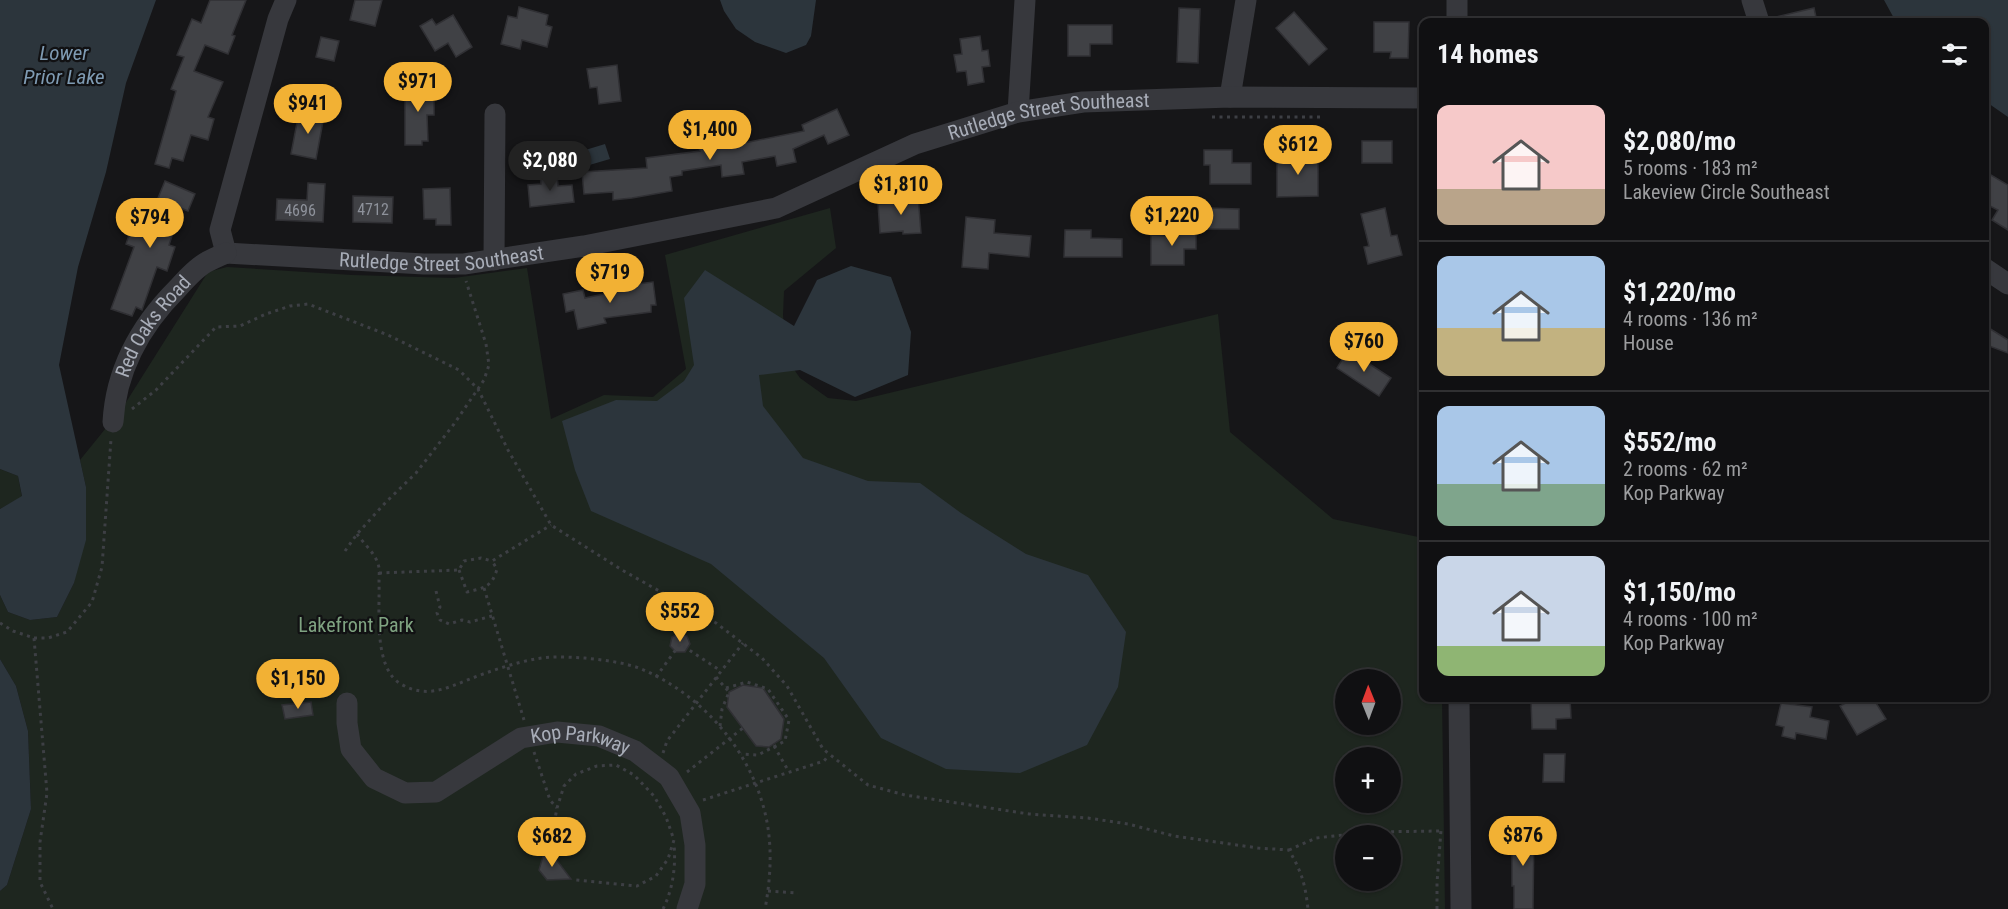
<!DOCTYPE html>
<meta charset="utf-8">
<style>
:root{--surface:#101012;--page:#1e1e20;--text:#f1f3f6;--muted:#9c9d9f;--line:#303032;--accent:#f2b134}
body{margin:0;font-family:"Roboto Condensed",sans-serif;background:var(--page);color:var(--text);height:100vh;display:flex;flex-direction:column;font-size:22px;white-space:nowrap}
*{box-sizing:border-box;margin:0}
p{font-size:20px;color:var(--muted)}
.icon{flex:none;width:33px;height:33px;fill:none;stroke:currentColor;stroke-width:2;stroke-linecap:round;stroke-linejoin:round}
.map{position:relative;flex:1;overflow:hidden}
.details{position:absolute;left:1419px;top:18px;width:570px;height:684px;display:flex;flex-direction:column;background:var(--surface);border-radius:12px;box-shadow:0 2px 4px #0004,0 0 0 2px var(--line)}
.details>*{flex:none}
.needle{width:39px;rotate:359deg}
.buttons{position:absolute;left:1335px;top:669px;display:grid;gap:12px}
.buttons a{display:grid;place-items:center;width:66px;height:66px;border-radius:50%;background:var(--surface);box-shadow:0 2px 4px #0004,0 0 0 2px var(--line);font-size:30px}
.price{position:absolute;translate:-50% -51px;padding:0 14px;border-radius:21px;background:var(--accent);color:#111;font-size:20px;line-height:39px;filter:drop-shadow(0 2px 3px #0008)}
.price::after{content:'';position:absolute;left:50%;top:36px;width:18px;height:14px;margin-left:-9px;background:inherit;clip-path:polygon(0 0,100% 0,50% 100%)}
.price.current{background:#222;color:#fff}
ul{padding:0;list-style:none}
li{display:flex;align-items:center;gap:18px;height:150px;padding:0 18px}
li+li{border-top:2px solid var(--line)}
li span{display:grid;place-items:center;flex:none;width:168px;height:120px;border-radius:12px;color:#555}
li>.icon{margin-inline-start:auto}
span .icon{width:72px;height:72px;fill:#fffc;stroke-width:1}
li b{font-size:26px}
h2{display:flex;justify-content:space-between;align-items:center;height:72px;padding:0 18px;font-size:26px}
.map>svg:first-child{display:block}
.green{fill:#1e261f;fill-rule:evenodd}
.water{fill:#2c353c}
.building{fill:#404145;stroke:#303034;stroke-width:1.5}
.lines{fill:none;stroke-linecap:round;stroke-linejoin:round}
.path{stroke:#3d3f44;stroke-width:3;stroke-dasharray:3 4.5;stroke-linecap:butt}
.minor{stroke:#37383d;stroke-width:21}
.labels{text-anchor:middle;stroke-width:4.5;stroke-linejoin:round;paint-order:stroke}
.number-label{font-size:16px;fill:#8e929b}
.street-label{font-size:20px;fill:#a8adb8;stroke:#111113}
.park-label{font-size:20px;fill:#7fa381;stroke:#111113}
.water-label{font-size:21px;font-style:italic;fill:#7f9bb3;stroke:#111113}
</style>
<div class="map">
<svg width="2008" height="909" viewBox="0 0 2008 909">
<rect width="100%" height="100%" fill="#161618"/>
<g class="green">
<path d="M830 208 836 248 784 291 783 315 786 358 800 378 828 398 856 401 1218 314 1230 432 1333 519 1423 538 1424 698H1442L1445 909H0V891L7 885 31 809 28 731 16 686 0 659V595L8 612 30 620 57 617 74 583 86 487 80 460 123 407 208 272 227 267 352 275 454 278 527 268 551 419 604 395 653 397 686 369 665 255ZM1346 680H1390V724H1346ZM1346 758H1390V802H1346ZM1346 836H1390V880H1346Z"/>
<polygon points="0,469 18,476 22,497 0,509"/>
</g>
<g class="water">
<polygon points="0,0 156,0 126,83 106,172 78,267 59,365 86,487 86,540 74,583 57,617 30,620 8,612 0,595 0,509 22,496 18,476 0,469"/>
<polygon points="720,0 816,0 811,36 806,45 786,53 755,42 736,29 724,11"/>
<polygon points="1884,0 2008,0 2008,117 1985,101 1984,22 1896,22"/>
<polygon points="605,144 610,159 586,166 582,151"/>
<polygon points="851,266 891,277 911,332 908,375 855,397 800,370 759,375 763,406 803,458 868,481 920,483 961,513 1026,554 1088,575 1126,632 1118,687 1087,745 1020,773 946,769 881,738 824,658 711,564 591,511 575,470 562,421 616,400 657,401 684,381 694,365 684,298 705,270 794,326 817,280"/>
<polygon points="0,659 16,686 28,731 31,809 7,885 0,891"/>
</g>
<g class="building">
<polygon points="210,0 246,0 232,35 235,36 228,54 205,45 194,71 223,82 208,117 214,119 208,140 191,135 183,161 172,158 169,168 155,164 176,91 171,89 184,57 177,55 192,19 201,23"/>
<polygon points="355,0 382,0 375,26 350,20"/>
<polygon points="519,7 548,15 546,25 552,27 547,47 522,40 520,49 501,44 508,16 517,18"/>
<polygon points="1179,8 1200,9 1198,63 1177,62"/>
<polygon points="1814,8 1817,22 1773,22 1772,18"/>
<polygon points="1294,12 1327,49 1309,65 1276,28"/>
<polygon points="453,15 472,47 456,57 448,43 435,51 420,26 432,19 436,25"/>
<polygon points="1374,22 1409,22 1408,58 1390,58 1391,52 1374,52"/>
<polygon points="1068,25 1112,25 1112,44 1090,44 1090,56 1068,56"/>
<polygon points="980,36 982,51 988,50 990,66 982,67 984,82 968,85 966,71 957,72 954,55 962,54 960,39"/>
<polygon points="321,37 339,41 334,61 316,57"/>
<polygon points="617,65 621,101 599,104 597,87 590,88 587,69"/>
<polygon points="405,85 434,85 434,115 427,115 428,141 422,141 422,145 405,145"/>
<polygon points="837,109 849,135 828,144 824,135 793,149 796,162 777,166 775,156 742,162 744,174 722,177 721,165 682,171 682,175 670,177 672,191 632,198 613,200 613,192 584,194 582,172 647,168 646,158 700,151 699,148 739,142 739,144 804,131 802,125"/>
<polygon points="299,112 324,116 316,159 291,154"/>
<rect x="1362" y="141" width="30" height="22"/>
<polygon points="1204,150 1232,150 1232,163 1251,163 1251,184 1210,184 1210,165 1204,165"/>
<polygon points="1287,154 1318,154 1318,196 1277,197 1277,157 1287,157"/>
<polygon points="1984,171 2008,185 2008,230 1992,220 1998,210 1984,203"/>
<polygon points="557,172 558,186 572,185 574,202 530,207 528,185 541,184 540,174"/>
<polygon points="165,181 195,194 188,211 178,207 169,231 173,233 169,245 175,247 167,271 157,267 142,310 136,307 132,316 111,309 134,247 126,244 134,220 147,225"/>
<polygon points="308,183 325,184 323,222 276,220 277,199 307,200"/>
<polygon points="450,188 451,225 436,225 436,219 424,219 423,189"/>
<polygon points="918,195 921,233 903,234 903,231 880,233 878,204 896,203 896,197"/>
<polygon points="353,196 393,197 392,223 353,222"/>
<polygon points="1208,208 1239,209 1239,229 1208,229"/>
<polygon points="1385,208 1391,236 1397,235 1402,255 1368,264 1364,247 1369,246 1361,214"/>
<polygon points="966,217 995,220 994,233 1031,236 1029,257 989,253 988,269 962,267"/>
<polygon points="1065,230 1091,230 1091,238 1122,239 1122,257 1064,257"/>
<polygon points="1166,230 1196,230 1196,249 1184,249 1184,265 1151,265 1151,235 1166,236"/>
<polygon points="653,282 656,305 651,305 651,312 604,318 606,323 578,329 574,310 566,312 563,294 583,290 585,298 613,292 613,287"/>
<polygon points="1984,325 2008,340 2008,353 1984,344"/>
<polygon points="1348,350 1391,378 1379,396 1337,368"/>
<polygon points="680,633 687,636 690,644 685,652 676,652 670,646 672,637"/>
<polygon points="743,685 763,688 784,719 781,739 769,747 756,746 727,707 729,692"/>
<polygon points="1542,698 1570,698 1571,718 1556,719 1556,729 1532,729 1531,700 1542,700"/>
<polygon points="1855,698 1873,698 1886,719 1857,735 1840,706"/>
<polygon points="311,702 313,715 285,719 282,705"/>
<polygon points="1781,703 1812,707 1810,717 1829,721 1826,739 1796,733 1795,739 1782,736 1784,727 1776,725"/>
<polygon points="1544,754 1565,754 1564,782 1543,782"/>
<polygon points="1512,828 1534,828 1533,909 1514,909 1514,886 1512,886"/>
<polygon points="546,846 571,879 547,880 539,870"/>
</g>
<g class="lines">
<g class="path">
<polyline points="1212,117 1320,117"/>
<path d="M132 409 156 390 216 327 240 326 266 314 290 306 308 304 388 335 459 370 478 389 508 450 551 525 622 570 716 623 762 658 787 686 823 749 868 785 905 795 1029 814 1088 818 1128 824 1174 836 1258 848 1289 850C1302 873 1305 883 1308 909"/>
<path d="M357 534C363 543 375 553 378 564 380 569 379 576 379 582 380 610 373 668 401 684 426 699 447 688 470 679 490 671 514 663 535 659 551 656 569 657 585 658 603 660 622 662 639 668 705 695 757 757 768 828 772 855 770 882 765 909"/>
<polyline points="345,551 357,534 386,502 416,473 454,424 484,380 489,365 486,344 466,281"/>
<path d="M459 570 467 592C484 588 492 587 497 569L492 561"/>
<polyline points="379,573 459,570 464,561 481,558 492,561 551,525"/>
<polyline points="484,588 524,720"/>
<polyline points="436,591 440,607 437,613 440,620 449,624 462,620 470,622 492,616"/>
<polyline points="0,623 13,631 34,638 47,793 40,842 40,882 53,909"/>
<polyline points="34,638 48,638 67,632 92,602 102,567 111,439"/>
<polyline points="656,677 680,644 721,671"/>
<polyline points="716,677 729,692 722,709 720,726"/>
<polyline points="726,688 747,682 768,689 789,720 785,741 758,755 741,754"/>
<polyline points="774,746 789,772"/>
<polyline points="534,752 550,800 557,808"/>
<polyline points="663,753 667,741 743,643"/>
<polyline points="687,772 743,728"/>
<polyline points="703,800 824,761 829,755"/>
<polyline points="550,845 557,808 564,786 576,774 597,766 616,765 634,775 654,796 666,817 674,840 668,859 656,876 637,886 576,880"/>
<polyline points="1289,850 1316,838 1370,832 1440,831"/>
<polyline points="768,891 798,893"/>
<path d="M663 909C673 889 676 866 674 844"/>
<polyline points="1437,909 1437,883 1441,830"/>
</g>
<g class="minor">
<polyline points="1752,0 1759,22"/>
<polyline points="1457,22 1457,0"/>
<polyline points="1230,97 1246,0"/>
<polyline points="1018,112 1025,0"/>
<path id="s1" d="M226 253 424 264H464L584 246 776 208 915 144 1018 112 1083 102 1230 97 1424 98"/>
<polyline points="226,253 220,230 278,19 286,0"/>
<polyline points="494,260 495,114"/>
<polyline points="1984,268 2008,284"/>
<path id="s2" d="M113 422C116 369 141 325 178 288 186 279 195 269 205 263 212 259 219 256 226 253"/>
<polyline points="1459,698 1461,909"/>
<path id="s3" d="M347 703V723L351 749 374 778 405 793 436 792 521 738 557 732 599 736 635 751 669 777 690 813 695 845V884L687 909"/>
</g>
</g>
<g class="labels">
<g class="number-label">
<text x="373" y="215">4712</text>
<text x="300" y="216">4696</text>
</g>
<g class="street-label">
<text dy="7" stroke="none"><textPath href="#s1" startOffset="846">Rutledge Street Southeast</textPath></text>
<text dy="7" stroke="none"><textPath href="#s1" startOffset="216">Rutledge Street Southeast</textPath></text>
<text dy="7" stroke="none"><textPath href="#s2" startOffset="106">Red Oaks Road</textPath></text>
<text dy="7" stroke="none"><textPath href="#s3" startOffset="310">Kop Parkway</textPath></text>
</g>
<g class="park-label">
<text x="356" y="632">Lakefront Park</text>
</g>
<g class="water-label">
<text x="64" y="60">Lower<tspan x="64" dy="24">Prior Lake</tspan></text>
</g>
</g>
</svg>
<div class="buttons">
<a><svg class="needle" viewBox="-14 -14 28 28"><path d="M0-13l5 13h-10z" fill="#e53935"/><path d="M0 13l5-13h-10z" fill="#9c9d9f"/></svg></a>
<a>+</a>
<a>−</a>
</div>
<b class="price" style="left:418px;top:113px">$971</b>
<b class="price" style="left:308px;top:135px">$941</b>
<b class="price" style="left:710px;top:161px">$1,400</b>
<b class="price" style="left:1298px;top:176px">$612</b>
<b class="price current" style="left:550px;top:192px">$2,080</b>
<b class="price" style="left:901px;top:216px">$1,810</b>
<b class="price" style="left:1172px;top:247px">$1,220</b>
<b class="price" style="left:150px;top:249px">$794</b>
<b class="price" style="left:610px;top:304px">$719</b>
<b class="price" style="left:1364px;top:373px">$760</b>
<b class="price" style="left:680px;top:643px">$552</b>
<b class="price" style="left:298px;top:710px">$1,150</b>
<b class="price" style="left:1523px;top:867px">$876</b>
<b class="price" style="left:552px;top:868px">$682</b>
<section class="details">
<h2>14 homes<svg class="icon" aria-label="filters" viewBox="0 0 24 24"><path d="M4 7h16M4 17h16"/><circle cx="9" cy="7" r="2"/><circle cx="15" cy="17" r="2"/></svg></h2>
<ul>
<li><span style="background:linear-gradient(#f6c9c9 70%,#b9a48a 0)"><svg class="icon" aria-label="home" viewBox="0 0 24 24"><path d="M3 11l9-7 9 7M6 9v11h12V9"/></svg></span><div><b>$2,080/mo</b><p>5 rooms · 183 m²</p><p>Lakeview Circle Southeast</p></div></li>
<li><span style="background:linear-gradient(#a9c7e8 60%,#c2b280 0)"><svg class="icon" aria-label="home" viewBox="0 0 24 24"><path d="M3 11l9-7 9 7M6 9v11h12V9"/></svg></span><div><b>$1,220/mo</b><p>4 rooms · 136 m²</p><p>House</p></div></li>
<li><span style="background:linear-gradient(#a9c7e8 65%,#7fa58c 0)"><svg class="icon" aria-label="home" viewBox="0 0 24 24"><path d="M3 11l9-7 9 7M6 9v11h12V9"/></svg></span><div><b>$552/mo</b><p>2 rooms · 62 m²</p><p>Kop Parkway</p></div></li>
<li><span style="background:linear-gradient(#c9d6e8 75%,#8fb573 0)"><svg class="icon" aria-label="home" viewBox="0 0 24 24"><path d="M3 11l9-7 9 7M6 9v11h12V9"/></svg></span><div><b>$1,150/mo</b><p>4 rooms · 100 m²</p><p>Kop Parkway</p></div></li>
</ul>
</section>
</div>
